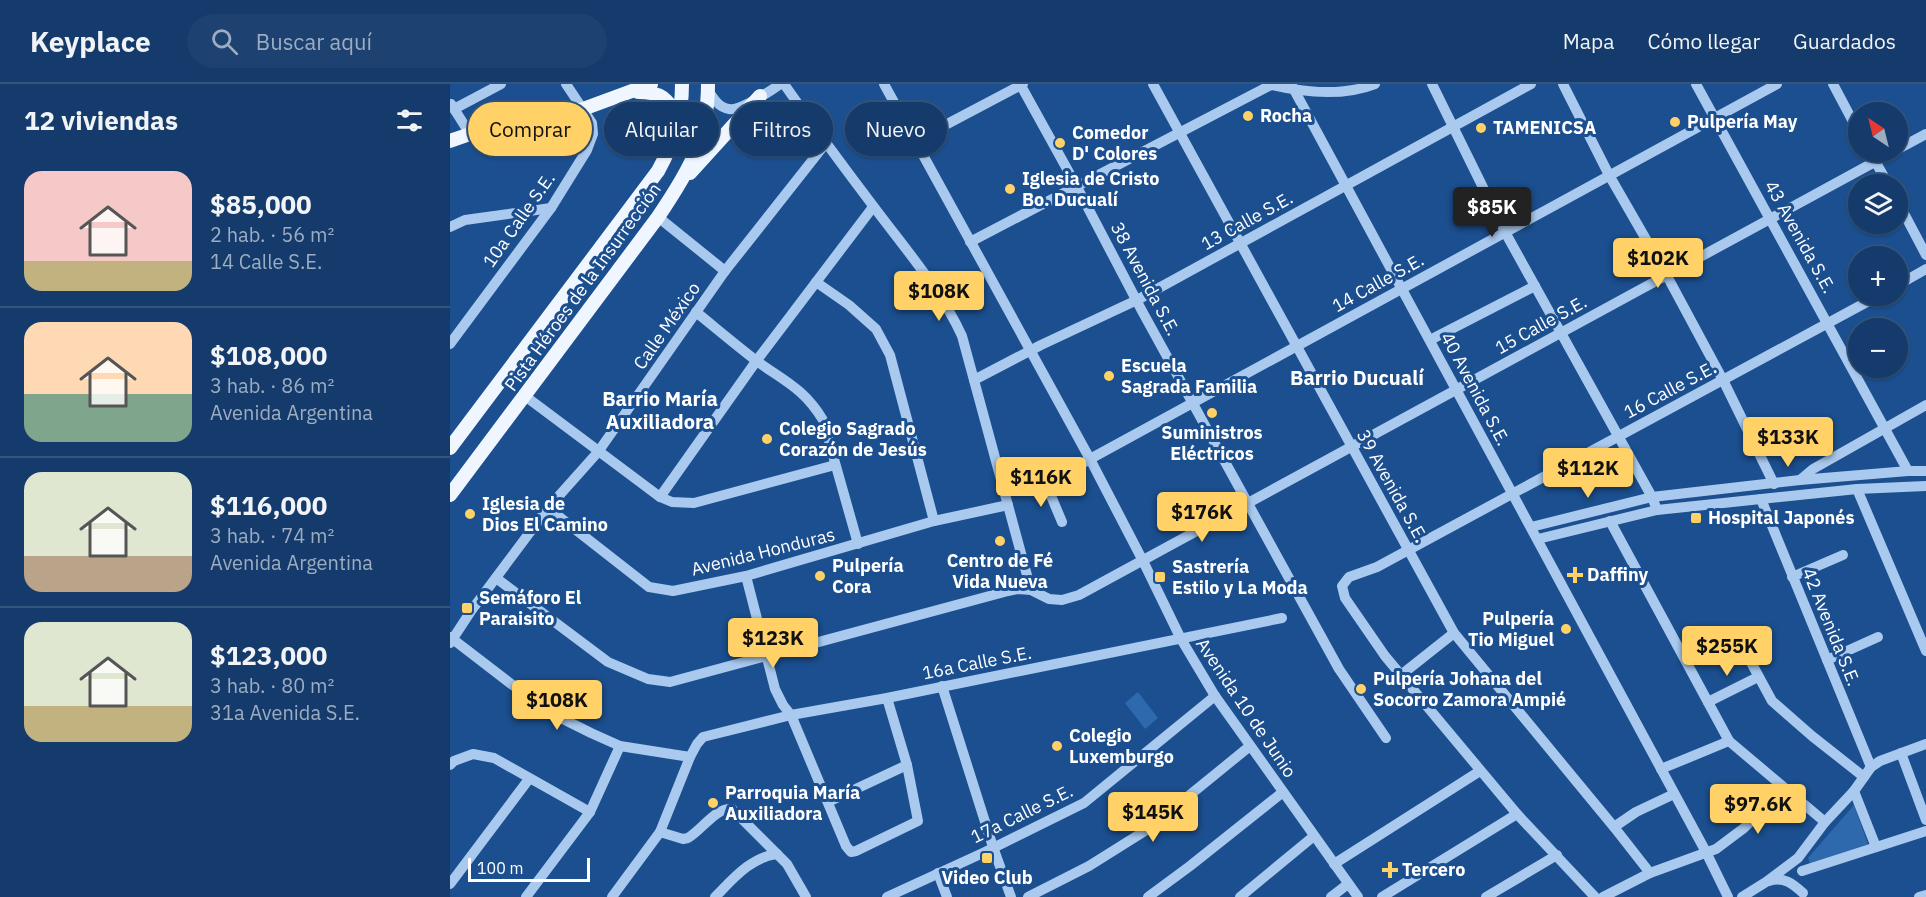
<!DOCTYPE html>
<html lang="es">
<meta charset="utf-8">
<style>
:root{--surface:#143b6b;--page:#1d4271;--text:#f1f3f6;--muted:#9dadc1;--line:#33557e;--accent:#ffd166}
body{margin:0;font-family:"IBM Plex Sans",sans-serif;background:var(--page);color:var(--text);height:100vh;display:flex;flex-direction:column;font-size:22px;white-space:nowrap}
*{box-sizing:border-box;margin:0}
p{font-size:20px;color:var(--muted)}
.icon{flex:none;width:33px;height:33px;fill:none;stroke:currentColor;stroke-width:2;stroke-linecap:round;stroke-linejoin:round}
.map{position:relative;flex:1;overflow:hidden}
.sheet{display:flex;flex-direction:column;background:var(--surface);width:450px}
.sheet>*{flex:none}
.banner{position:absolute;left:18px;top:18px;width:570px;height:54px;display:flex;gap:12px}
.needle{width:39px;rotate:325deg}
.tools{position:absolute;left:1398px;top:18px;display:grid;gap:12px}
.tools a{display:grid;place-items:center;width:60px;height:60px;border-radius:50%;background:var(--surface);box-shadow:0 2px 4px #0004,0 0 0 2px var(--line);font-size:30px}
.scale{position:absolute;left:18px;bottom:15px;width:122px;box-sizing:border-box;padding-left:6px;border:3px solid #fff;border-top:0;font-size:16px;line-height:21px;white-space:nowrap;color:#fff;-webkit-text-stroke:4px #1b4f8f;paint-order:stroke}
.price{position:absolute;translate:-50% -51px;padding:0 14px;border-radius:6px;background:var(--accent);color:#111;font-size:20px;line-height:39px;filter:drop-shadow(0 2px 3px #0008)}
.price::after{content:'';position:absolute;left:50%;top:36px;width:18px;height:14px;margin-left:-9px;background:inherit;clip-path:polygon(0 0,100% 0,50% 100%)}
.price.selected{background:#222;color:#fff}
ul{padding:0;list-style:none}
li{display:flex;align-items:center;gap:18px;height:150px;padding:0 24px}
li+li{border-top:2px solid var(--line)}
li span{display:grid;place-items:center;flex:none;width:168px;height:120px;border-radius:18px;color:#555}
li>.icon{margin-inline-start:auto}
span .icon{width:72px;height:72px;fill:#fffc;stroke-width:1}
li b{font-size:26px}
h2{display:flex;justify-content:space-between;align-items:center;height:72px;padding:0 24px;font-size:26px}
.tag{padding:0 21px;border-radius:27px;background:var(--surface);box-shadow:0 2px 4px #0004,0 0 0 2px var(--line);font-size:21px;line-height:54px}
.tag.selected{background:var(--accent);color:#111}
header{display:flex;align-items:center;gap:36px;box-sizing:border-box;height:84px;padding:0 30px;background:var(--surface);border-bottom:2px solid var(--line)}
header strong{font-size:28px}
nav{display:flex;gap:33px;margin-inline-start:auto;font-size:21px}
.search{width:420px;height:54px;background:var(--page);display:flex;align-items:center;gap:15px;box-sizing:border-box;padding:0 21px;border-radius:33px;color:var(--muted);font-size:22px}
main{display:flex;flex:1;min-height:0}
.map>svg:first-child{display:block}
.green{fill:#2e69ad}
.lines{fill:none;stroke-linecap:round;stroke-linejoin:round}
.minor{stroke:#a9c9ee;stroke-width:10}
.major{stroke:#f0f6ff;stroke-width:14}
.poi-dot{fill:#ffd166;stroke:#1b4f8f;stroke-width:2}
.labels{text-anchor:middle;stroke-width:6;stroke-linejoin:round;paint-order:stroke}
.poi-label{font-size:18px;font-weight:bold;fill:#fff;stroke:#1b4f8f;text-anchor:start}
.street-label{font-size:18px;fill:#fff;stroke:#1b4f8f}
.neighbourhood-label{font-size:20px;font-weight:bold;fill:#fff;stroke:#1b4f8f}
</style>
<header>
<strong>Keyplace</strong>
<div class="search"><svg class="icon" aria-label="search" viewBox="0 0 24 24"><circle cx="10" cy="10" r="6"/><path d="M15 15l6 6"/></svg>Buscar aquí</div>
<nav><a>Mapa</a><a>Cómo llegar</a><a>Guardados</a></nav>
</header>
<main>
<section class="sheet">
<h2>12 viviendas<svg class="icon" aria-label="filters" viewBox="0 0 24 24"><path d="M4 7h16M4 17h16"/><circle cx="9" cy="7" r="2"/><circle cx="15" cy="17" r="2"/></svg></h2>
<ul>
<li><span style="background:linear-gradient(#f6c9c9 75%,#c2b280 0)"><svg class="icon" aria-label="home" viewBox="0 0 24 24"><path d="M3 11l9-7 9 7M6 9v11h12V9"/></svg></span><div><b>$85,000</b><p>2 hab. · 56 m²</p><p>14 Calle S.E.</p></div></li>
<li><span style="background:linear-gradient(#ffd9b3 60%,#7fa58c 0)"><svg class="icon" aria-label="home" viewBox="0 0 24 24"><path d="M3 11l9-7 9 7M6 9v11h12V9"/></svg></span><div><b>$108,000</b><p>3 hab. · 86 m²</p><p>Avenida Argentina</p></div></li>
<li><span style="background:linear-gradient(#dfe7d0 70%,#b9a48a 0)"><svg class="icon" aria-label="home" viewBox="0 0 24 24"><path d="M3 11l9-7 9 7M6 9v11h12V9"/></svg></span><div><b>$116,000</b><p>3 hab. · 74 m²</p><p>Avenida Argentina</p></div></li>
<li><span style="background:linear-gradient(#dfe7d0 70%,#c2b280 0)"><svg class="icon" aria-label="home" viewBox="0 0 24 24"><path d="M3 11l9-7 9 7M6 9v11h12V9"/></svg></span><div><b>$123,000</b><p>3 hab. · 80 m²</p><p>31a Avenida S.E.</p></div></li>
</ul>
</section>
<div class="map">
<svg width="1476" height="813" viewBox="0 0 1476 813">
<rect width="100%" height="100%" fill="#1b4f8f"/>
<g class="green">
<polygon points="688,608 708,634 695,645 675,619"/>
<polygon points="1404,721 1418,760 1360,780 1358,774"/>
</g>
<g class="lines">
<g class="minor">
<path d="M334 0C364 43 395 85 427 127 457 167 491 206 512 252L581 506"/>
<polyline points="434,0 640,375 693,477 731,555 765,612 908,813"/>
<polyline points="570,0 627,103 692,227 889,585 936,654"/>
<polyline points="703,0 1004,549 1164,743 1200,789"/>
<path d="M817 0C850 8 892 13 925 0"/>
<polyline points="841,0 1256,768 1278,813"/>
<polyline points="982,0 1055,148 1202,413 1207,426"/>
<polyline points="1113,0 1159,91 1216,190 1273,296 1324,400"/>
<polyline points="1246,0 1458,387"/>
<polyline points="1383,0 1408,47"/>
<path d="M258 6C263 14 269 24 279 25 292 27 319 7 331 0"/>
<polyline points="1,20 20,50"/>
<polyline points="4,25 51,0"/>
<polyline points="465,57 573,0"/>
<polyline points="1448,65 1476,50"/>
<polyline points="1420,68 1438,100"/>
<polyline points="1448,118 1476,171"/>
<polyline points="208,133 275,187"/>
<polyline points="0,143 15,136 101,124"/>
<polyline points="520,158 821,1"/>
<polyline points="366,198 399,221 426,245 440,271 484,437"/>
<polyline points="1448,201 1476,185"/>
<path d="M246 228C267 245 287 262 308 278 336 298 354 305 373 336L408 460"/>
<polyline points="980,256 1085,202"/>
<polyline points="0,260 101,124 137,66 143,50 142,39 116,0"/>
<polyline points="524,296 591,261 687,216 1081,0"/>
<polyline points="75,312 210,413 222,418 244,419 385,381"/>
<polyline points="1350,396 1363,385 1476,321"/>
<polyline points="1407,405 1476,567"/>
<polyline points="210,413 307,276 423,123"/>
<polyline points="1311,415 1421,683"/>
<polyline points="98,424 199,503 223,507 296,492 484,437 558,421"/>
<polyline points="1160,437 1279,657 1375,738"/>
<polyline points="612,438 599,407 598,402 600,399 640,375 1327,0"/>
<polyline points="1081,443 1202,413 1350,396 1458,387 1476,387"/>
<polyline points="1088,455 1207,426 1407,405 1476,402"/>
<polyline points="296,492 325,605 333,621 341,631 396,762 401,768 406,767 468,737 457,681 437,614"/>
<polyline points="1342,493 1393,471"/>
<polyline points="46,494 158,578 198,595 220,598 558,507 568,505 581,506 599,515 612,516 629,511 1443,68"/>
<polyline points="0,553 95,626 141,649 170,662 240,673"/>
<polyline points="0,559 21,527 98,424 148,368 275,187 376,59"/>
<polyline points="1296,569 1322,617 1362,652 1414,693"/>
<polyline points="1377,576 1428,553"/>
<polyline points="951,591 1004,549"/>
<polyline points="492,602 543,763 561,813"/>
<polyline points="1258,618 1308,593"/>
<polyline points="1451,669 1476,736"/>
<polyline points="0,681 4,677 23,670 44,674 140,728"/>
<polyline points="1211,685 1279,657"/>
<polyline points="1404,707 1426,763"/>
<polyline points="378,718 457,681"/>
<polyline points="1164,743 1186,728 1224,710"/>
<path d="M210 748 233 755 238 754C252 746 266 723 282 725L337 780 356 813"/>
<polyline points="884,780 1030,687"/>
<polyline points="1352,787 1476,747"/>
<polyline points="488,789 497,813"/>
<path d="M1319 797C1334 792 1343 800 1353 809"/>
<polyline points="0,800 79,695"/>
<polyline points="76,813 140,728 170,662"/>
<polyline points="162,813 210,748 240,673 247,660 253,653 341,631 437,614 832,534"/>
<path d="M265 813C283 795 301 773 327 770"/>
<polyline points="437,813 535,768 634,719 765,612"/>
<polyline points="578,813 639,782 698,745 800,662"/>
<polyline points="698,813 740,782 833,708"/>
<polyline points="790,813 864,752"/>
<polyline points="881,813 898,800"/>
<polyline points="932,813 1067,730"/>
<polyline points="1036,813 1107,771"/>
<polyline points="1145,813 1067,730 935,572 895,514 892,502 899,493 927,483 1428,212"/>
<polyline points="1153,813 1200,789 1266,765 1294,744 1325,713 1330,701"/>
<polyline points="1292,813 1316,798 1348,774 1375,738 1404,707 1421,683 1430,677 1476,660"/>
<polyline points="1469,813 1476,811"/>
</g>
<g class="major">
<path d="M188 8C211 8 217 14 229 34"/>
<polyline points="0,57 20,50 133,25 201,0"/>
<polyline points="240,89 310,12"/>
<path d="M0 364 208 87C224 58 232 33 232 0"/>
<path d="M0 411 208 133C239 87 258 56 258 0"/>
</g>
</g>
<g class="poi-dot">
<circle cx="798" cy="32" r="6"/>
<circle cx="1225" cy="38" r="6"/>
<circle cx="1031" cy="44" r="6"/>
<circle cx="610" cy="59" r="6"/>
<circle cx="560" cy="105" r="6"/>
<circle cx="659" cy="292" r="6"/>
<circle cx="762" cy="329" r="6"/>
<circle cx="317" cy="355" r="6"/>
<circle cx="20" cy="430" r="6"/>
<rect x="1240" y="428" width="12" height="12" rx="3"/>
<circle cx="550" cy="457" r="6"/>
<path d="M1122 482h6v6h6v6h-6v6h-6v-6h-6v-6h6z"/>
<circle cx="370" cy="492" r="6"/>
<rect x="704" y="487" width="12" height="12" rx="3"/>
<rect x="11" y="518" width="12" height="12" rx="3"/>
<circle cx="1116" cy="545" r="6"/>
<circle cx="911" cy="605" r="6"/>
<circle cx="607" cy="662" r="6"/>
<circle cx="263" cy="719" r="6"/>
<rect x="531" y="768" width="12" height="12" rx="3"/>
<path d="M937 777h6v6h6v6h-6v6h-6v-6h-6v-6h6z"/>
</g>
<g class="labels">
<g class="poi-label">
<text x="810" y="38">Rocha</text>
<text x="1237" y="44">Pulpería May</text>
<text x="1043" y="50">TAMENICSA</text>
<text x="622" y="55">Comedor<tspan x="622" dy="21">D' Colores</tspan></text>
<text x="572" y="101">Iglesia de Cristo<tspan x="572" dy="21">Bo. Ducualí</tspan></text>
<text x="671" y="288">Escuela<tspan x="671" dy="21">Sagrada Familia</tspan></text>
<text x="329" y="351">Colegio Sagrado<tspan x="329" dy="21">Corazón de Jesús</tspan></text>
<text x="762" y="355" text-anchor="middle">Suministros<tspan x="762" dy="21">Eléctricos</tspan></text>
<text x="32" y="426">Iglesia de<tspan x="32" dy="21">Dios El Camino</tspan></text>
<text x="1258" y="440">Hospital Japonés</text>
<text x="550" y="483" text-anchor="middle">Centro de Fé<tspan x="550" dy="21">Vida Nueva</tspan></text>
<text x="382" y="488">Pulpería<tspan x="382" dy="21">Cora</tspan></text>
<text x="722" y="489">Sastrería<tspan x="722" dy="21">Estilo y La Moda</tspan></text>
<text x="1137" y="497">Daffiny</text>
<text x="29" y="520">Semáforo El<tspan x="29" dy="21">Paraisito</tspan></text>
<text x="1104" y="541" text-anchor="end">Pulpería<tspan x="1104" dy="21">Tio Miguel</tspan></text>
<text x="923" y="601">Pulpería Johana del<tspan x="923" dy="21">Socorro Zamora Ampié</tspan></text>
<text x="619" y="658">Colegio<tspan x="619" dy="21">Luxemburgo</tspan></text>
<text x="275" y="715">Parroquia María<tspan x="275" dy="21">Auxiliadora</tspan></text>
<text x="952" y="792">Tercero</text>
<text x="537" y="800" text-anchor="middle">Video Club</text>
</g>
<g class="street-label">
<text transform="translate(69 136) rotate(-55)" y="6">10a Calle S.E.</text>
<text transform="translate(797 137) rotate(-29)" y="6">13 Calle S.E.</text>
<text transform="translate(1350 153) rotate(61)" y="6">43 Avenida S.E.</text>
<text transform="translate(695 195) rotate(62)" y="6">38 Avenida S.E.</text>
<text transform="translate(928 199) rotate(-29)" y="6">14 Calle S.E.</text>
<text transform="translate(133 203) rotate(-54)" y="6">Pista Héroes de la Insurrección</text>
<text transform="translate(1091 241) rotate(-29)" y="6">15 Calle S.E.</text>
<text transform="translate(217 242) rotate(-55)" y="6">Calle México</text>
<text transform="translate(1025 305) rotate(62)" y="6">40 Avenida S.E.</text>
<text transform="translate(1220 306) rotate(-28)" y="6">16 Calle S.E.</text>
<text transform="translate(942 402) rotate(61)" y="6">39 Avenida S.E.</text>
<text transform="translate(313 468) rotate(-14)" y="6">Avenida Honduras</text>
<text transform="translate(1381 543) rotate(68)" y="6">42 Avenida S.E.</text>
<text transform="translate(527 579) rotate(-11)" y="6">16a Calle S.E.</text>
<text transform="translate(796 624) rotate(56)" y="6">Avenida 10 de Junio</text>
<text transform="translate(572 730) rotate(-26)" y="6">17a Calle S.E.</text>
</g>
<g class="neighbourhood-label">
<text x="907" y="301">Barrio Ducualí</text>
<text x="210" y="322">Barrio María<tspan x="210" dy="23">Auxiliadora</tspan></text>
</g>
</g>
</svg>
<div class="tools">
<a><svg class="needle" viewBox="-14 -14 28 28"><path d="M0-13l5 13h-10z" fill="#e53935"/><path d="M0 13l5-13h-10z" fill="#9dadc1"/></svg></a>
<a><svg class="icon" aria-label="layers" viewBox="0 0 24 24"><path d="M12 4l9 5-9 5-9-5zM3 14l9 5 9-5"/></svg></a>
<a>+</a>
<a>−</a>
</div>
<div class="scale">100 m</div>
<b class="price selected" style="left:1042px;top:154px">$85K</b>
<b class="price" style="left:1208px;top:205px">$102K</b>
<b class="price" style="left:489px;top:238px">$108K</b>
<b class="price" style="left:1338px;top:384px">$133K</b>
<b class="price" style="left:1138px;top:415px">$112K</b>
<b class="price" style="left:591px;top:424px">$116K</b>
<b class="price" style="left:752px;top:459px">$176K</b>
<b class="price" style="left:323px;top:585px">$123K</b>
<b class="price" style="left:1277px;top:593px">$255K</b>
<b class="price" style="left:107px;top:647px">$108K</b>
<b class="price" style="left:1308px;top:751px">$97.6K</b>
<b class="price" style="left:703px;top:759px">$145K</b>
<div class="banner">
<a class="tag selected">Comprar</a>
<a class="tag">Alquilar</a>
<a class="tag">Filtros</a>
<a class="tag">Nuevo</a>
</div>
</div>
</main>
